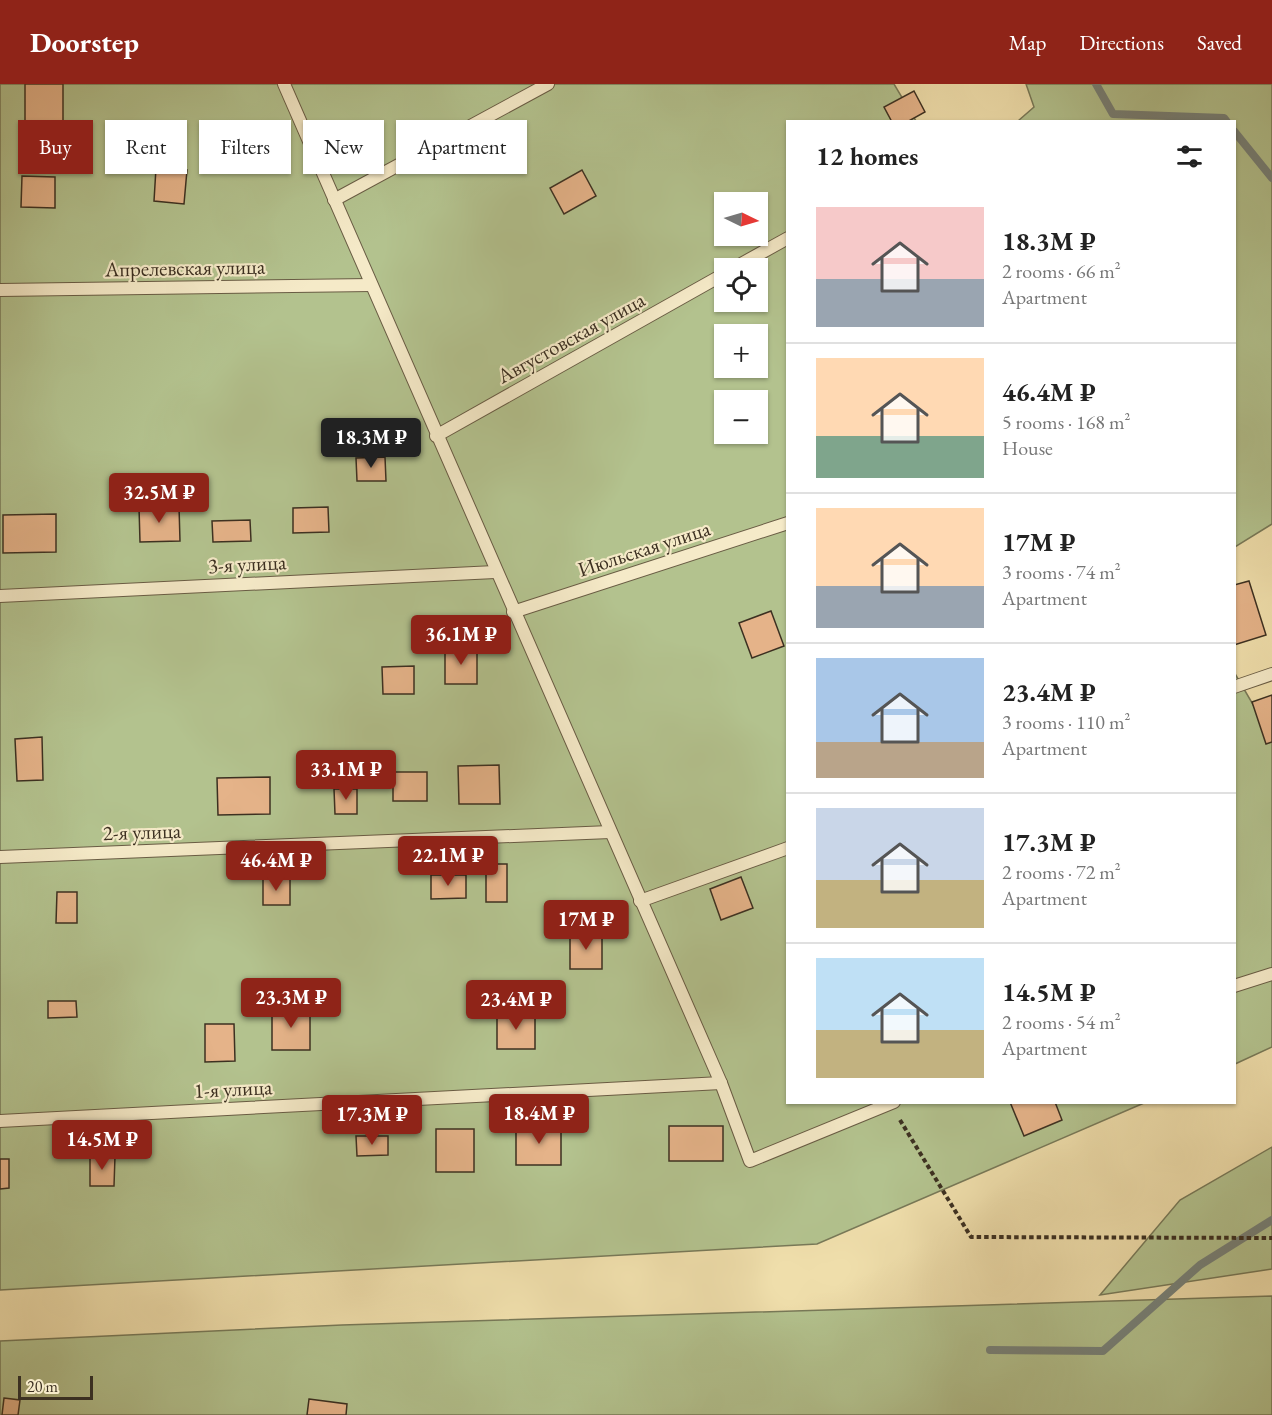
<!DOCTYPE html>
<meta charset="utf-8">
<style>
:root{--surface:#fff;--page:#f2f2f2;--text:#222;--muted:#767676;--line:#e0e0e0;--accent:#8f2418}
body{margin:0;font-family:"EB Garamond",serif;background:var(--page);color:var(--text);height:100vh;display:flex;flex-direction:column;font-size:22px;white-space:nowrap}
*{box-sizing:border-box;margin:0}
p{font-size:20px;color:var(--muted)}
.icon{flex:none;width:33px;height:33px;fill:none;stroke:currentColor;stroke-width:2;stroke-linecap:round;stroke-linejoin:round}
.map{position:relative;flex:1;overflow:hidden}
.sheet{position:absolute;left:786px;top:36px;width:450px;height:984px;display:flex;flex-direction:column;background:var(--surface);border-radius:0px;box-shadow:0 2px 4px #0004}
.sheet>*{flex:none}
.top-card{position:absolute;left:18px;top:36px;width:570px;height:54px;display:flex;gap:12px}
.needle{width:39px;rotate:95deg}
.fabs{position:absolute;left:714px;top:108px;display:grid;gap:12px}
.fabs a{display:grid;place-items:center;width:54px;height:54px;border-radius:0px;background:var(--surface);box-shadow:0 2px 4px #0004;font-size:30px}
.scale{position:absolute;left:18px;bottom:15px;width:75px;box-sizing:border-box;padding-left:6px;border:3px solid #3c3021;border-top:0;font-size:16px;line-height:21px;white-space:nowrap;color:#3c3021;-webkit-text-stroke:4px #f5eac8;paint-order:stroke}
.price{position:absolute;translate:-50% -51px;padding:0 14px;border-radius:6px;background:var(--accent);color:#fff;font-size:20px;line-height:39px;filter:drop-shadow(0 2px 3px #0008)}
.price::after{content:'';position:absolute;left:50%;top:36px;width:18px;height:14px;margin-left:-9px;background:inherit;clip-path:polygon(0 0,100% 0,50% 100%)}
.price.current{background:#222;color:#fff}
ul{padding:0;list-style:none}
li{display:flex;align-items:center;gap:18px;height:150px;padding:0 30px}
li+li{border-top:2px solid var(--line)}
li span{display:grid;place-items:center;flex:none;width:168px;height:120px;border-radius:0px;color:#555}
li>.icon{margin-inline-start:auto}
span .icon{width:72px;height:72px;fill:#fffc;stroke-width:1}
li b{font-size:26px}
h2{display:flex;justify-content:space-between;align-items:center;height:72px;padding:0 30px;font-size:26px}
.chip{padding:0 21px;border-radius:0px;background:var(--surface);box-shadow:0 2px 4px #0004;font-size:21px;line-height:54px}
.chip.current{background:var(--accent);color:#fff}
header{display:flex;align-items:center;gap:36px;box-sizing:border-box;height:84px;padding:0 30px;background:var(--accent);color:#fff}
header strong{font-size:28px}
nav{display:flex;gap:33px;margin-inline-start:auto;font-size:21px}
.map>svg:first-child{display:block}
.green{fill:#b3c28e;stroke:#787958;stroke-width:1.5;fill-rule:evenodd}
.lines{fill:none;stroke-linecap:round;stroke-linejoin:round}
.stream{stroke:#77827a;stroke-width:8}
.building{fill:#e5b389;stroke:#3c3021;stroke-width:1.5}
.lane-casing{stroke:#695c44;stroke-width:14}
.path{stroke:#3c3021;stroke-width:4;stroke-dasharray:4.5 3;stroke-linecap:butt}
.lane{stroke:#f5eac8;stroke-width:12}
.labels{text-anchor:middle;stroke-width:4.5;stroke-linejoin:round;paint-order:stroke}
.street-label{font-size:21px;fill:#3c3021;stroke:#f5eac8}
</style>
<header>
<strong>Doorstep</strong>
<nav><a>Map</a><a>Directions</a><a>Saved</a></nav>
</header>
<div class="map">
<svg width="1272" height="1331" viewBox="0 0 1272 1331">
<rect width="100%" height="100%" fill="#efdeab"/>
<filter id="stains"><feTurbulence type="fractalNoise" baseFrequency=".00333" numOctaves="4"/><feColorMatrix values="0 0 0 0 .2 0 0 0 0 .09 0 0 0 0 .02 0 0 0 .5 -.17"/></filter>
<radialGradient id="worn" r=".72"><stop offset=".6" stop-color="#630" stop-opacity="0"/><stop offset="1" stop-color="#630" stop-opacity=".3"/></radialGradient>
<g class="green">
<path d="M0 0H894L916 37 788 38V1018L1144 1019 817 1160 0 1206ZM724 118H758V152H724ZM724 184H758V218H724ZM724 250H758V284H724ZM724 316H758V350H724Z"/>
<polygon points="1026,0 1272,0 1272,440 1235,463 1234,38 1018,37 1034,23"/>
<polygon points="1234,588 1272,653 1272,963 1235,980"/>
<polygon points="1272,1063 1272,1185 1100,1211 1180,1116"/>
<polygon points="1272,1212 1272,1331 0,1331 0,1257 342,1241"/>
</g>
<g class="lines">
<g class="stream">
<polyline points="1096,0 1113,30 1224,34 1227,38"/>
<polyline points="1234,47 1272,94"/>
<polyline points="990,1266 1103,1267 1200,1181 1272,1136"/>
</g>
</g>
<g class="building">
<rect x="25" y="0" width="38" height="44"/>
<polygon points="914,7 925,28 907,38 892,38 884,23"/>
<polygon points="156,84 187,86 184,120 154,117"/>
<polygon points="582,86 596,112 564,130 550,104"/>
<polygon points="22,92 55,93 55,124 21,123"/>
<polygon points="385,373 386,397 357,397 356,374"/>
<polygon points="179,422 180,457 140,458 139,423"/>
<polygon points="328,423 329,448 293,449 293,424"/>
<polygon points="56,430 56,468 3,469 3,431"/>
<polygon points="250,436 251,457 213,458 212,437"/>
<polygon points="1249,497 1266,551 1234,561 1234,501"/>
<polygon points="771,527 784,562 752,574 739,539"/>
<rect x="445" y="565" width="32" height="35"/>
<polygon points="414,582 414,610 383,610 382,583"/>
<polygon points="1272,611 1272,658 1266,660 1252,618"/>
<polygon points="42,653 43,696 17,697 15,655"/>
<polygon points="499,681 500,720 459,720 458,682"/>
<rect x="393" y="688" width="34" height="29"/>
<polygon points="270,693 270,730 218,731 217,694"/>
<polygon points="334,705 357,705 357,730 335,730"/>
<rect x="486" y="780" width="21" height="38"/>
<polygon points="431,791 466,791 466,814 431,815"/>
<polygon points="741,793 753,824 721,836 710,805"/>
<rect x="263" y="795" width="27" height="26"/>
<polygon points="57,808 77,808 77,839 56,839"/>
<polygon points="602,848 602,885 570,885 570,849"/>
<polygon points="48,917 76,917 77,933 48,934"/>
<rect x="272" y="924" width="38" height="42"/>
<rect x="497" y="929" width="38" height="36"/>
<polygon points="205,940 234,940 235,977 205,978"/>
<polygon points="1010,1018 1055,1018 1062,1036 1024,1052"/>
<polygon points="561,1041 561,1081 516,1081 516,1042"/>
<rect x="669" y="1042" width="54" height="35"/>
<rect x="436" y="1045" width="38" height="43"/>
<polygon points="356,1052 388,1052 388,1071 357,1072"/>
<polygon points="90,1072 115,1072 114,1102 90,1102"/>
<polygon points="0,1075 9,1075 9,1104 0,1105"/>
<polygon points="4,1314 20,1316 18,1331 2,1331"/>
<polygon points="309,1315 347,1320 346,1331 307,1331"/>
</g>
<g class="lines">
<g class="lane-casing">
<g id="lane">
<polyline points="284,0 721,999 750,1077 894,1018"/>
<polyline points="334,116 548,0"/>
<polyline points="734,184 788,154"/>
<polyline points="0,206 371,201"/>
<polyline points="436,352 724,190"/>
<polyline points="0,512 495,488"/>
<polyline points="513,528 788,439"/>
<polyline points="1234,603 1272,590"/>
<polyline points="0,773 610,748"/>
<polyline points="640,817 788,764"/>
<polyline points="1234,902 1272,890"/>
<polyline points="0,1037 721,999"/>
</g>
</g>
<polyline class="path" points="900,1036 971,1153 1272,1154"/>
<use href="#lane" class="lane"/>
</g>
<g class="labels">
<g class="street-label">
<text transform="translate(185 184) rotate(-1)" y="7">Апрелевская улица</text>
<text transform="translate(571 254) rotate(-29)" y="7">Августовская улица</text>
<text transform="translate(644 465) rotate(-18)" y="7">Июльская улица</text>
<text transform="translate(247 480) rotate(-3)" y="7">3-я улица</text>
<text transform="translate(142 748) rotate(-2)" y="7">2-я улица</text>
<text transform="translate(233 1005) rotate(-3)" y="7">1-я улица</text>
</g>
</g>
<rect width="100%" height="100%" filter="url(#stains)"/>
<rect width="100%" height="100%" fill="url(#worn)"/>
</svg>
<div class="fabs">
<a><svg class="needle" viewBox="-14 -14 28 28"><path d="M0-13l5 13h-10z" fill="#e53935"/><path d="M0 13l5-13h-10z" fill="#767676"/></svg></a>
<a><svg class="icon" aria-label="locate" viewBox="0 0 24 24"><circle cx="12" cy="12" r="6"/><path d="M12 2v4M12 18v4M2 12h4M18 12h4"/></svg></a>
<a>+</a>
<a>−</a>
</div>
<div class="scale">20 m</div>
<b class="price current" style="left:371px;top:385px">18.3M ₽</b>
<b class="price" style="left:159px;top:440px">32.5M ₽</b>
<b class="price" style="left:461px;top:582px">36.1M ₽</b>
<b class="price" style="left:346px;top:717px">33.1M ₽</b>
<b class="price" style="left:448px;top:803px">22.1M ₽</b>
<b class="price" style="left:276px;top:808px">46.4M ₽</b>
<b class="price" style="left:586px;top:867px">17M ₽</b>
<b class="price" style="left:291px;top:945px">23.3M ₽</b>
<b class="price" style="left:516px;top:947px">23.4M ₽</b>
<b class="price" style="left:539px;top:1061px">18.4M ₽</b>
<b class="price" style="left:372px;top:1062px">17.3M ₽</b>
<b class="price" style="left:102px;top:1087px">14.5M ₽</b>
<div class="top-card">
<a class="chip current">Buy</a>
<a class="chip">Rent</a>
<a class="chip">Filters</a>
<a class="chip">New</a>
<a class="chip">Apartment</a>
</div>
<section class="sheet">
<h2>12 homes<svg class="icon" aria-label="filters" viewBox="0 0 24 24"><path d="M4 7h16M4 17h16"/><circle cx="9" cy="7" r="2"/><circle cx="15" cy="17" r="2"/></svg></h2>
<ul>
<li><span style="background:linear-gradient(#f6c9c9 60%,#9aa5b1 0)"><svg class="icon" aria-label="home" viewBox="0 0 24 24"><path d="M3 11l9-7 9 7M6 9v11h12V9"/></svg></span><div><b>18.3M ₽</b><p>2 rooms · 66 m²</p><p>Apartment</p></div></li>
<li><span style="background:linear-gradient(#ffd9b3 65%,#7fa58c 0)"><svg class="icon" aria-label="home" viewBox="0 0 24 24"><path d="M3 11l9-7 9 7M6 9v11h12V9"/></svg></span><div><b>46.4M ₽</b><p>5 rooms · 168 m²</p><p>House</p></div></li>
<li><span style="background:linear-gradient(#ffd9b3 65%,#9aa5b1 0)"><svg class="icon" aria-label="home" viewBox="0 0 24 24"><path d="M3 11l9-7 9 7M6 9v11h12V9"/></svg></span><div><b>17M ₽</b><p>3 rooms · 74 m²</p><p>Apartment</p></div></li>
<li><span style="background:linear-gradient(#a9c7e8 70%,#b9a48a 0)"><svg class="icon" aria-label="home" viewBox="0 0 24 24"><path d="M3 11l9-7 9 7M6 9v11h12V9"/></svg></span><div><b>23.4M ₽</b><p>3 rooms · 110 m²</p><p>Apartment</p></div></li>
<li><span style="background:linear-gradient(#c9d6e8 60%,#c2b280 0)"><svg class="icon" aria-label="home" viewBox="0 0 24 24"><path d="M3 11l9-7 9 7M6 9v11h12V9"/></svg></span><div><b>17.3M ₽</b><p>2 rooms · 72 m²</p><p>Apartment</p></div></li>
<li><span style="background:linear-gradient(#bfe0f5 60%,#c2b280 0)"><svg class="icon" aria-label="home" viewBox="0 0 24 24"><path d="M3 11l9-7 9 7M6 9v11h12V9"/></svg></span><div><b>14.5M ₽</b><p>2 rooms · 54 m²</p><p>Apartment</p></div></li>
</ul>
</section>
</div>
